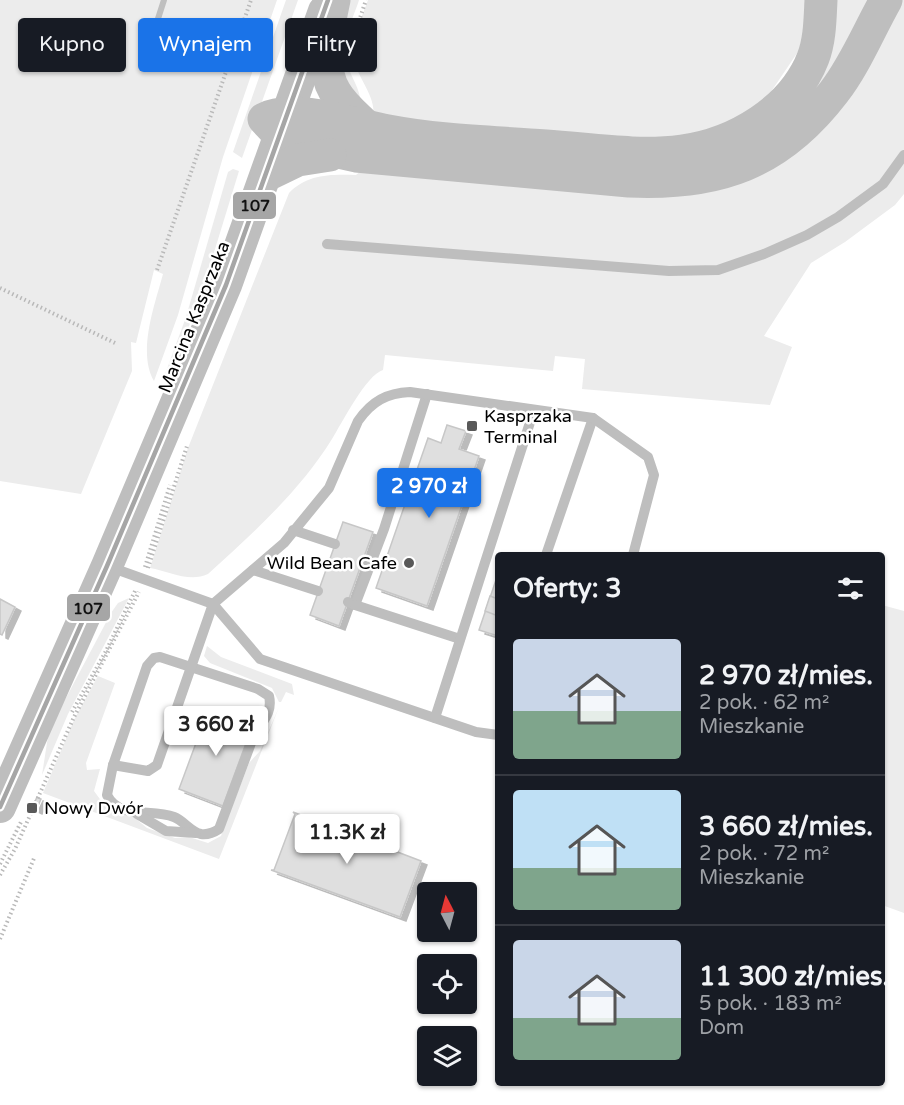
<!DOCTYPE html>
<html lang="pl">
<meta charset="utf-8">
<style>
:root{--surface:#171b24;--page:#20242c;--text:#f1f3f6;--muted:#9ea1a6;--line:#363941;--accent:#1a73e8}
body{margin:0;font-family:"Varela Round",sans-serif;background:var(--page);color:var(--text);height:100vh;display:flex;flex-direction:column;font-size:22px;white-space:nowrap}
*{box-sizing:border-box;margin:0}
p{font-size:20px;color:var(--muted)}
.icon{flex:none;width:33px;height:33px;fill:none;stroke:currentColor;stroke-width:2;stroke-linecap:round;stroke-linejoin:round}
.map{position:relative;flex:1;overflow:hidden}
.drawer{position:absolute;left:495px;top:552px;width:390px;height:534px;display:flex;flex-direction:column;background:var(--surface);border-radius:6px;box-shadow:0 2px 4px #0004}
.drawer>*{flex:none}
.top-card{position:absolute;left:18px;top:18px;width:387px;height:54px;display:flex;gap:12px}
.needle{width:39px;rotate:354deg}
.controls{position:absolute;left:417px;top:882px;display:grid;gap:12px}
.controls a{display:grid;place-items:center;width:60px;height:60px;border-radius:6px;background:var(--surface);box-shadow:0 2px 4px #0004;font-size:30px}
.price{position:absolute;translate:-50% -51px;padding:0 14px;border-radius:6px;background:#fff;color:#222;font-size:20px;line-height:39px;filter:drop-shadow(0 2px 3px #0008)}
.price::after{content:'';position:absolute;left:50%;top:36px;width:18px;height:14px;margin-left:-9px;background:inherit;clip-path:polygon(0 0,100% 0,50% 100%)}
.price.active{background:var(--accent);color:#fff}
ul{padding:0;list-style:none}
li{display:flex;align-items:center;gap:18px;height:150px;padding:0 18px}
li+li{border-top:2px solid var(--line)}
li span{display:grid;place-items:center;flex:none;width:168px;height:120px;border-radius:6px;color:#555}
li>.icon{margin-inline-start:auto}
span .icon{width:72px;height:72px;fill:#fffc;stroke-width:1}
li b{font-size:26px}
h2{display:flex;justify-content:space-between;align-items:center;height:72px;padding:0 18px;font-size:26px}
.chip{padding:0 21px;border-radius:6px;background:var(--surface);box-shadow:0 2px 4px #0004;font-size:21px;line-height:54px}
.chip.active{background:var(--accent);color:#fff}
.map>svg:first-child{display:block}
.green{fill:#ececec}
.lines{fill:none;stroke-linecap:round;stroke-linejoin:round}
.stream{stroke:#bfbfbf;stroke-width:6}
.building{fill:#dfdfdf;stroke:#c7c7c7;stroke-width:1.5;filter:url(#shadow)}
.path{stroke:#b9b9b9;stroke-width:4;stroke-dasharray:1.5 3;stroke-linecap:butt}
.lane{stroke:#bebebe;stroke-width:10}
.primary{stroke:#bebebe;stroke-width:32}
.highway{stroke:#bebebe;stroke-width:33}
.bus-1-casing{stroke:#fff;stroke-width:9}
.bus-1{stroke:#a6a6a6;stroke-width:4.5}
.poi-dot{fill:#595959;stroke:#fff;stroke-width:2}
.labels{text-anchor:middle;stroke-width:5;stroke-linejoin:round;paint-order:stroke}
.street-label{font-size:18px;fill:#000;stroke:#fff}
.poi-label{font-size:18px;fill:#000;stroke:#fff;text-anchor:start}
.line-badge{stroke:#fff;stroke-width:2}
.pale-badge-label{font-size:16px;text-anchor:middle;font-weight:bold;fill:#111}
</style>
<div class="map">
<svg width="904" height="1105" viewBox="0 0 904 1105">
<defs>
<filter id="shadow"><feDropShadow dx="6" dy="4" stdDeviation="0" flood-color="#0004"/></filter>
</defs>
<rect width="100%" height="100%" fill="#fff"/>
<g class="green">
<path d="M0 0H277L223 157 178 315 154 381C137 352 155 304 163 274L154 270 136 343 131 342 132 371 81 494 0 481Z"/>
<polygon points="286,0 298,0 242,158 233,152"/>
<path d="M348 0H359C354 17 342 37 345 55 347 74 364 90 360 109L348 95 335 37Z"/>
<path d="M368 0H813L804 43 766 99 733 124 686 137 616 142 373 116C377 96 355 76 353 55 352 37 362 17 368 0Z"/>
<polygon points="833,0 872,0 826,82 766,141 741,144"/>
<path d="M902 0H904V194L895 205 845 242 811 263 764 336 792 347 770 405 582 389 585 359 555 356 553 371 385 355 383 370C366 375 342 423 332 439 299 492 253 533 208 574 189 583 169 571 150 568L188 448 289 193C307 174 331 174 356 175L361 171 779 159Z"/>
<polygon points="233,169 239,171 200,298 169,377 163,380 186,317 228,172"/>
<polygon points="129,598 68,714 42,775 49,730 111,613 118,603"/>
<polygon points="882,605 904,611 904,913 882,905"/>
<polygon points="207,646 221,657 292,684 294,695 286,692 281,702 279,702 272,688 210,663 204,656"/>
<polygon points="98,676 115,683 86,763 87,770 100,769 94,791 105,806 130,814 147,828 175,838 189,837 208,843 221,836 249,763 260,751 279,707 219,859 43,793 75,718"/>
</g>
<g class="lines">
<polyline class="stream" points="144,62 164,0"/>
</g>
<g class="building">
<polygon points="447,425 466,431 459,449 479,456 427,606 376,588 428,438 441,443"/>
<polygon points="343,522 373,532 339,626 310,615"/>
<polygon points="498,574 498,636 479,630"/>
<polygon points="490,596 498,599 498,616 485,611"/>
<polygon points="0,599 15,607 2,635 0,634"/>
<polygon points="209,708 253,724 223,806 179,789"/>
<polygon points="37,797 41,799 36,810 32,808"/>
<polygon points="293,812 421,861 400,917 271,870 274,870 295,814"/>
</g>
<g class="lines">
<g class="path">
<polyline points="356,30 366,0"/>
<polyline points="157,270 251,0"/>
<polyline points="0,288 115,343"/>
<polyline points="145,567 170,485"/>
<polyline points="148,568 187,446"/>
<polyline points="72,712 106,651 135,591"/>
<polyline points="0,864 21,822"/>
<polyline points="0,875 15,849 74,717 139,592"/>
<polyline points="0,939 35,856"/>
</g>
<g class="lane">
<polyline points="327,244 669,271 718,270 764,254 807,235 838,217 883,184 904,155"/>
<polyline points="293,530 335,544"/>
<polyline points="546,555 593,418"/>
<polyline points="110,567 213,604 260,659 476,732 498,735"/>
<polyline points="253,570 318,591"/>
<polyline points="348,602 355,605 384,529 427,394"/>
<polyline points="355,605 460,639"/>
<path d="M160 657 258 689 269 696C273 713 262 722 254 735L219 829C213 833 208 835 201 834 191 832 184 821 174 817 152 808 119 820 107 795L113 765 147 666 154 658Z"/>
<polyline points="435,718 534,410"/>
<path d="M113 765 148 771 157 765 213 604 284 543 329 488 358 421C372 401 387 393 410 392L593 418 648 457 654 475 633 555"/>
<polyline points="137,814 166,831 196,833"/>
</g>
<polyline class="primary" points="0,807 107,566 226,285 324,11"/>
<g class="highway">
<path d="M334 0C328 29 319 65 335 92 343 106 356 116 367 127"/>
<path d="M821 0C820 19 820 40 813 58 793 110 735 144 682 151 637 157 591 149 546 146 494 142 440 141 388 131 356 125 294 103 264 119L280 136 297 143 356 156 629 181C718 185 779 164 834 92 855 65 869 30 886 0"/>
<polyline points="267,175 298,160 330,155"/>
</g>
<g class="bus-1-casing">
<polyline id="bus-1" points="0,807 107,566 226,285 328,0"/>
</g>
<use href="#bus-1" class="bus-1"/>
</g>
<g class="poi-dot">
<rect x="466" y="420" width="12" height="12" rx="3"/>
<circle cx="409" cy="563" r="6"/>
<rect x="26" y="802" width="12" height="12" rx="3"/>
</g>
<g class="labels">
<g class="street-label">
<text transform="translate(194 317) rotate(-68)" y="6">Marcina Kasprzaka</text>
</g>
<g class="poi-label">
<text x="484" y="422">Kasprzaka<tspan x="484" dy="21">Terminal</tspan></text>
<text x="397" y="569" text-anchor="end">Wild Bean Cafe</text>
<text x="44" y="814">Nowy Dwór</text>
</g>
</g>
<g class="line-badge">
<rect x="232" y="191" width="45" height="29" rx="6" fill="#a6a6a6"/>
<rect x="66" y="593" width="45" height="29" rx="6" fill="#a6a6a6"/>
</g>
<g class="pale-badge-label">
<text x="255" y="211">107</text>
<text x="88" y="614">107</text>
</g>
</svg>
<div class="controls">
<a><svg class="needle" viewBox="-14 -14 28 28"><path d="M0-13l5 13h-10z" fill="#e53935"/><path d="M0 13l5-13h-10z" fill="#9ea1a6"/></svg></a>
<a><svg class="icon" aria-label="locate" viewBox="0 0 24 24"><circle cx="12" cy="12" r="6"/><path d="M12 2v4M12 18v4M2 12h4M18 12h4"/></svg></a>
<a><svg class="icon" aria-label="layers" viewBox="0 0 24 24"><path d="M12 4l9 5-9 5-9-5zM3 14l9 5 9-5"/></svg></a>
</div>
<b class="price active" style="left:429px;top:519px">2 970 zł</b>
<b class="price" style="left:216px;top:757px">3 660 zł</b>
<b class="price" style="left:347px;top:865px">11.3K zł</b>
<div class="top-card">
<a class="chip">Kupno</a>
<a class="chip active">Wynajem</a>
<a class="chip">Filtry</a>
</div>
<section class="drawer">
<h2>Oferty: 3<svg class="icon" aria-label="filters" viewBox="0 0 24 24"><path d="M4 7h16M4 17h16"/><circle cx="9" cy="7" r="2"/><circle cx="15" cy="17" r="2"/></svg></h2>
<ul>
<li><span style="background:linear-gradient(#c9d6e8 60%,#7fa58c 0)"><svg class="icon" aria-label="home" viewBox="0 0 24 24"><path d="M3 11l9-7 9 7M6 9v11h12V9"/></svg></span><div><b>2 970 zł/mies.</b><p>2 pok. · 62 m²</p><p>Mieszkanie</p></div></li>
<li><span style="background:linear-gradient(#bfe0f5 65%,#7fa58c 0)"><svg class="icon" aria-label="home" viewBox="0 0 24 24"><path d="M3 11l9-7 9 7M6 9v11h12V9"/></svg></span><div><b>3 660 zł/mies.</b><p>2 pok. · 72 m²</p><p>Mieszkanie</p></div></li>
<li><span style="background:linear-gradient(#c9d6e8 65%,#7fa58c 0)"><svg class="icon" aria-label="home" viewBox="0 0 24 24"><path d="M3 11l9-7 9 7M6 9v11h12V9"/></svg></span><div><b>11 300 zł/mies.</b><p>5 pok. · 183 m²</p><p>Dom</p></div></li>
</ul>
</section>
</div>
